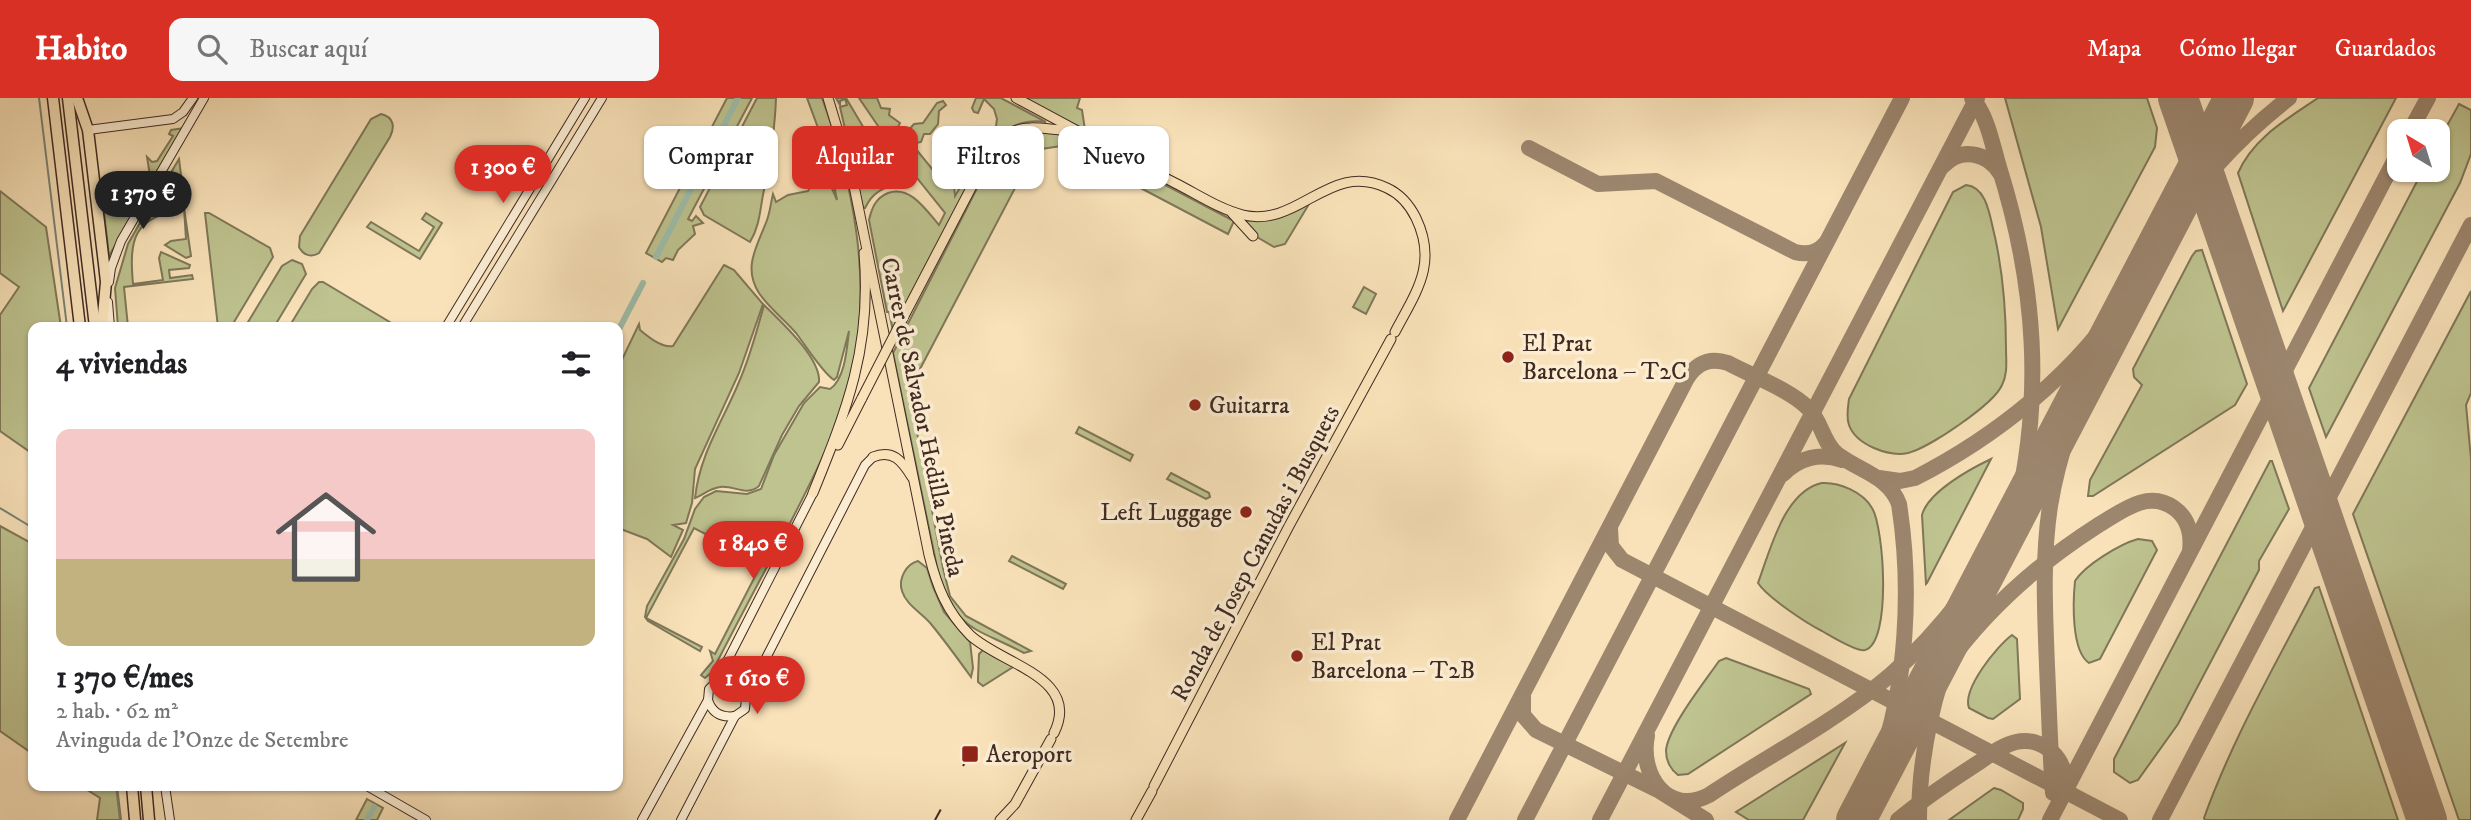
<!DOCTYPE html>
<html lang="es">
<meta charset="utf-8">
<style>
:root{--surface:#fff;--page:#f6f6f6;--text:#202124;--muted:#757577;--line:#e0e0e0;--accent:#d93025}
body{margin:0;font-family:"IM FELL DW Pica",serif;background:var(--page);color:var(--text);height:100vh;display:flex;flex-direction:column;font-size:26px;white-space:nowrap}
*{box-sizing:border-box;margin:0}
p{font-size:23px;color:var(--muted)}
.icon{flex:none;width:38px;height:38px;fill:none;stroke:currentColor;stroke-width:2;stroke-linecap:round;stroke-linejoin:round}
.map{position:relative;flex:1;overflow:hidden}
.panel{position:absolute;left:28px;top:224px;width:595px;height:469px;display:flex;flex-direction:column;background:var(--surface);border-radius:14px;box-shadow:0 2px 5px #0004}
.panel>*{flex:none}
.banner{position:absolute;left:644px;top:28px;width:665px;height:63px;display:flex;gap:14px}
.needle{width:46px;rotate:322deg}
.controls{position:absolute;left:2387px;top:21px;display:grid;gap:14px}
.controls a{display:grid;place-items:center;width:63px;height:63px;border-radius:14px;background:var(--surface);box-shadow:0 2px 5px #0004;font-size:35px}
.price{position:absolute;translate:-50% -60px;padding:0 16px;border-radius:24px;background:var(--accent);color:#fff;font-size:23px;line-height:46px;filter:drop-shadow(0 2px 4px #0008)}
.price::after{content:'';position:absolute;left:50%;top:42px;width:21px;height:16px;margin-left:-10px;background:inherit;clip-path:polygon(0 0,100% 0,50% 100%)}
.price.current{background:#222;color:#fff}
ul{padding:0;list-style:none}
li{display:grid;align-content:center;gap:14px;height:371px;padding:0 28px}
li+li{border-top:2px solid var(--line)}
li span{display:grid;place-items:center;height:217px;border-radius:14px;color:#555}
li>.icon{margin-inline-start:auto}
span .icon{width:126px;height:126px;fill:#fffc;stroke-width:1}
li b{font-size:30px}
h2{display:flex;justify-content:space-between;align-items:center;height:84px;padding:0 28px;font-size:30px}
.chip{padding:0 24px;border-radius:14px;background:var(--surface);box-shadow:0 2px 5px #0004;font-size:24px;line-height:63px}
.chip.current{background:var(--accent);color:#fff}
header{display:flex;align-items:center;gap:42px;box-sizing:border-box;height:98px;padding:0 35px;background:var(--accent);color:#fff}
header strong{font-size:33px}
nav{display:flex;gap:38px;margin-inline-start:auto;font-size:24px}
.search{width:490px;height:63px;background:var(--page);display:flex;align-items:center;gap:18px;box-sizing:border-box;padding:0 24px;border-radius:14px;color:var(--muted);font-size:26px}
.map>svg:first-child{display:block}
.green{fill:#bec38f;stroke:#7f7759;stroke-width:2}
.lines{fill:none;stroke-linecap:round;stroke-linejoin:round}
.stream{stroke:#788375;stroke-width:2}
.canal{stroke:#9ebeac;stroke-width:6}
.taxiway{stroke:#9c866e;stroke-width:16}
.runway{stroke:#9c866e;stroke-width:40}
.secondary-casing{stroke:#402b23;stroke-width:10}
.primary-casing{stroke:#402b23;stroke-width:11}
.highway-casing{stroke:#402b23;stroke-width:13}
.secondary{stroke:#fbecd2;stroke-width:8}
.primary{stroke:#f9e2b9;stroke-width:9}
.highway{stroke:#f9e2b9;stroke-width:10}
.rail{stroke:#402b23;stroke-width:2;stroke-dasharray:12 12;stroke-linecap:butt}
.primary-bridge-casing{stroke:#402b23;stroke-width:11;stroke-linecap:butt}
.primary-bridge{stroke:#f9e2b9;stroke-width:9}
.poi-dot{fill:#8f2418;stroke:#fbecd2;stroke-width:2.5}
.labels{text-anchor:middle;stroke-width:7;stroke-linejoin:round;paint-order:stroke}
.poi-label{font-size:24px;fill:#402b23;stroke:#fbecd2;text-anchor:start}
.street-label{font-size:24px;fill:#402b23;stroke:#fbecd2}
</style>
<header>
<strong>Habito</strong>
<div class="search"><svg class="icon" aria-label="search" viewBox="0 0 24 24"><circle cx="10" cy="10" r="6"/><path d="M15 15l6 6"/></svg>Buscar aquí</div>
<nav><a>Mapa</a><a>Cómo llegar</a><a>Guardados</a></nav>
</header>
<div class="map">
<svg width="2471" height="722" viewBox="0 0 2471 722">
<rect width="100%" height="100%" fill="#f9e2b9"/>
<filter id="stains"><feTurbulence type="fractalNoise" baseFrequency=".00286" numOctaves="4"/><feColorMatrix values="0 0 0 0 .2 0 0 0 0 .09 0 0 0 0 .02 0 0 0 .5 -.17"/></filter>
<radialGradient id="worn" r=".72"><stop offset=".6" stop-color="#630" stop-opacity="0"/><stop offset="1" stop-color="#630" stop-opacity=".3"/></radialGradient>
<g class="green">
<polygon points="727,0 752,0 688,121 692,123 696,118 703,125 693,128 695,136 678,152 673,162 666,160 662,164 646,155"/>
<path d="M757 0H776C775 31 770 62 764 92 760 110 760 128 750 144L704 117 700 109Z"/>
<path d="M807 0H822C853 84 872 182 853 271 841 328 812 382 786 433 761 480 736 527 712 574L705 580 701 577 713 563 710 553 715 556 762 465 694 430 646 520 702 549 700 553 648 523 645 519 647 508 684 441 695 411 704 399 716 393 747 396 761 391 774 357 804 305 820 289 830 291C845 281 847 250 849 233L837 279 834 282C822 274 806 248 796 235 784 221 769 210 759 195 742 169 758 147 767 122 770 114 771 104 773 96L776 104 788 97 808 93C813 85 814 79 810 71L827 64V79L837 102 828 57Z"/>
<path d="M836 0H846L865 32 906 85 905 88C887 86 873 93 865 110H863L840 9 847 7 845 1 840 3V7Z"/>
<path d="M859 0H877L881 10 890 11 889 17 900 25 898 29 902 33 907 34 914 26 923 25 937 5 943 3 946 7 939 13 938 26 930 36H924L921 44 916 45 915 50 941 82 954 87 955 98 984 49 995 35 997 21 994 11 984 1 978 15 974 14 972 10 976 0H1001L1046 24C1024 21 1005 29 991 46L893 233 889 214H887L869 122C872 109 876 100 888 95 910 87 926 112 939 127L945 115 893 50Z"/>
<polygon points="1023,0 1080,0 1077,10 1082,12 1085,32"/>
<polygon points="2005,0 2147,0 2157,30 2155,49 2058,231 2041,129"/>
<path d="M2318 0H2396L2283 213 2238 75C2253 40 2287 21 2318 0Z"/>
<polygon points="2459,6 2471,12 2471,56 2460,85 2326,339 2309,290 2423,72 2438,72 2438,44"/>
<path d="M381 16C394 19 395 29 390 39L319 155C311 160 303 157 299 149L300 138 371 21Z"/>
<polygon points="184,30 151,84 147,59 152,64 157,63 173,38 169,36 171,32"/>
<path d="M1020 34H1053L1131 69 1234 123 1228 136 1061 48 1035 52 909 292 943 470 950 498 966 518 1031 553 1024 555C973 528 958 535 938 474L893 255 992 61 1011 38Z"/>
<polygon points="179,61 182,85 180,89 160,93"/>
<path d="M1966 87C1988 89 1990 121 1995 139 2003 176 2006 213 2006 250 2006 263 2008 275 2002 287 1994 306 1929 350 1908 355 1889 359 1856 347 1849 327 1846 319 1848 309 1849 301L1953 94Z"/>
<polygon points="141,92 143,99 109,158 102,96"/>
<polygon points="0,93 46,129 61,229 33,229 33,356 0,333 0,217 19,189 0,175"/>
<path d="M181 105 182 111C133 120 129 141 133 186L163 182 159 160 161 154 190 167 189 170 169 172 170 180 192 177 193 181 124 189 128 229H118L115 190 128 146 145 116 151 111Z"/>
<path d="M1309 106 1285 146 1274 149 1257 139 1245 123C1271 119 1282 123 1309 106Z"/>
<polygon points="184,110 191,158 186,160 165,147 171,143 186,141"/>
<polygon points="205,115 209,115 270,150 273,159 231,229 218,229"/>
<polygon points="426,115 442,125 420,161 367,129 371,124 419,153 434,129 422,121"/>
<polygon points="2202,152 2247,286 2235,307 2093,398 2088,398 2090,382 2142,287 2134,279 2133,271 2192,158 2196,153"/>
<polygon points="292,162 302,166 306,176 274,229 245,229 282,168"/>
<path d="M724 167 734 172 763 206 739 275 695 371 692 405 686 425 673 427 683 432 671 459 647 441 618 430V270L639 226 640 232C649 239 661 250 673 248Z"/>
<polygon points="319,184 323,184 398,229 289,229 312,191"/>
<polygon points="1364,189 1376,196 1366,216 1353,209"/>
<polygon points="2471,193 2471,295 2466,307 2471,361 2471,722 2459,722 2353,416"/>
<path d="M764 207C781 224 821 260 819 284L799 308 782 337 759 388C746 399 735 387 720 389 710 390 703 397 695 400 700 355 722 325 739 284 750 259 757 233 764 207Z"/>
<polygon points="1079,329 1133,357 1130,363 1076,335"/>
<path d="M1991 361 1927 485 1926 486 1922 417C1928 394 1970 371 1991 361Z"/>
<polygon points="2270,363 2272,363 2289,411 2259,463 2259,472 2178,626 2138,682 2130,685 2114,674 2114,661"/>
<polygon points="1171,375 1209,395 1210,399 1206,401 1167,381"/>
<path d="M1822 385C1839 384 1863 394 1872 410 1884 429 1892 545 1865 552 1856 554 1831 538 1822 533 1806 525 1767 499 1758 485 1770 453 1784 393 1822 385Z"/>
<polygon points="0,428 33,446 33,656 0,633"/>
<path d="M2138 441 2152 443 2157 452 2100 561 2089 565C2071 553 2073 503 2075 483 2085 467 2120 446 2138 441Z"/>
<polygon points="1012,458 1066,486 1063,491 1009,463"/>
<path d="M918 463 927 470 933 489 944 514 970 544 973 570 971 579C958 561 945 543 931 526 922 515 906 507 902 493 898 481 906 466 918 463Z"/>
<path d="M2319 489 2398 722H2205L2204 720C2233 639 2276 566 2315 490Z"/>
<path d="M2012 537 2017 541 2020 601 1993 621 1988 620 1969 610C1962 591 1997 548 2012 537Z"/>
<polygon points="983,552 1013,569 983,588 978,584 978,580 979,556"/>
<path d="M1726 560 1809 591 1811 596 1688 676 1678 677C1671 672 1666 663 1666 653 1667 631 1706 582 1719 563Z"/>
<polygon points="1845,645 1803,722 1749,722 1736,714"/>
<polygon points="81,688 117,688 121,722 97,722 100,700"/>
<polygon points="1994,690 2001,692 2023,705 2023,711 2018,722 1949,722"/>
<polygon points="367,701 383,710 377,722 356,722"/>
</g>
<g class="lines">
<g class="stream">
<polyline points="39,0 67,229"/>
<polyline points="0,410 33,430"/>
<polyline points="116,688 120,722"/>
</g>
<g class="canal">
<polyline points="656,159 738,0"/>
<polyline points="618,233 643,185"/>
<polyline points="367,722 374,709"/>
</g>
<g class="taxiway">
<path d="M1972 0C1988 19 1992 46 1999 69 2036 187 2044 301 2014 421"/>
<polyline points="2410,33 2428,0"/>
<path d="M1529 50 1598 86 1656 83 1795 154C1806 157 1817 155 1825 146"/>
<path d="M1943 68C1960 49 1987 54 2000 75"/>
<path d="M2163 140C2196 85 2239 39 2289 0"/>
<path d="M1783 376C1799 360 1820 354 1842 362"/>
<path d="M1879 380 1900 383 1915 380C1997 338 2073 277 2125 200 2140 177 2153 154 2166 130"/>
<polyline points="1610,430 1611,448 1622,462 2120,722"/>
<polyline points="1952,547 1976,494"/>
<polyline points="1523,599 1523,617 1536,632 1658,692 1706,722"/>
<path d="M1902 635C1953 546 2011 483 2097 428 2121 414 2147 391 2174 410 2188 420 2192 436 2190 453"/>
<path d="M1647 638C1639 677 1668 719 1709 697 1763 661 1821 631 1872 592 1927 550 1967 496 2005 439"/>
<path d="M2053 695C2050 653 2049 610 2047 568 2045 514 2042 461 2050 408 2059 353 2078 302 2102 252"/>
<path d="M1457 722 1687 280C1697 265 1710 259 1728 265 1752 278 1789 291 1808 310 1822 323 1822 344 1837 356 1859 373 1889 378 1899 406 1912 489 1907 587 1879 667 1872 686 1864 704 1856 722"/>
<polyline points="1525,722 1902,0"/>
<polyline points="1600,722 1977,0"/>
<path d="M1898 722C1923 701 1950 683 1978 665 1990 657 2002 647 2016 644 2029 641 2042 645 2052 654 2063 664 2067 679 2064 694"/>
<path d="M1919 722C1919 675 1927 627 1941 581"/>
<polyline points="2050,722 2399,54"/>
<polyline points="2160,722 2471,127"/>
</g>
<g class="runway">
<polyline points="2178,0 2427,722"/>
<polyline points="1856,722 2234,0"/>
</g>
<g class="secondary-casing">
<g id="secondary">
<polyline points="88,32 173,21 183,14 193,0"/>
<polyline points="109,184 111,170 121,143 204,0"/>
<polyline points="108,204 110,229"/>
<polyline points="446,229 585,0"/>
<polyline points="462,229 602,0"/>
<path d="M717 583C730 579 743 585 746 599"/>
<path d="M708 602C712 615 721 620 735 618"/>
<polyline points="165,688 170,722"/>
<polyline points="367,688 426,722"/>
<polyline points="642,722 708,602 709,591 717,583 813,395"/>
<polyline points="681,722 735,618 745,611 746,599 865,367 873,359"/>
</g>
</g>
<g class="primary-casing">
<g id="primary">
<path d="M828 0 853 83 929 457C937 489 947 514 970 537 1000 566 1082 579 1054 635"/>
<path d="M1016 0C1069 28 1121 57 1175 85 1197 96 1219 111 1243 117 1300 130 1329 62 1387 90 1400 96 1410 108 1416 120 1438 166 1416 194 1395 234"/>
<polyline points="1232,115 1253,138"/>
<path d="M903 220 982 69C1011 19 1024 30 1073 33"/>
<polyline points="838,347 862,300"/>
<path d="M873 359C893 351 902 363 912 379"/>
<path d="M813 395C847 311 872 249 864 155"/>
<polyline points="1154,688 1289,428 1391,241"/>
<polyline points="1000,722 1015,706 1051,641"/>
<polyline points="1136,722 1152,693"/>
</g>
</g>
<g class="highway-casing">
<g id="highway">
<polyline points="53,0 80,229"/>
<polyline points="68,0 95,229"/>
<polyline points="77,0 88,32 104,166 106,184 102,229"/>
<polyline points="132,688 135,722"/>
<polyline points="146,688 149,722"/>
</g>
</g>
<use href="#secondary" class="secondary"/>
<use href="#primary" class="primary"/>
<use href="#highway" class="highway"/>
<g class="rail">
<polyline points="963,668 966,663"/>
<polyline points="935,722 941,711"/>
</g>
<g class="primary-bridge-casing">
<polyline id="primary-bridge" points="862,300 903,220"/>
</g>
<use href="#primary-bridge" class="primary-bridge"/>
</g>
<g class="poi-dot">
<circle cx="1508" cy="259" r="7"/>
<circle cx="1195" cy="307" r="7"/>
<circle cx="1246" cy="414" r="7"/>
<circle cx="1297" cy="558" r="7"/>
<rect x="961" y="647" width="18" height="18" rx="3.5"/>
</g>
<g class="labels">
<g class="poi-label">
<text x="1522" y="253">El Prat<tspan x="1522" dy="28">Barcelona – T2C</tspan></text>
<text x="1209" y="315">Guitarra</text>
<text x="1232" y="422" text-anchor="end">Left Luggage</text>
<text x="1311" y="552">El Prat<tspan x="1311" dy="28">Barcelona – T2B</tspan></text>
<text x="986" y="664">Aeroport</text>
</g>
<g class="street-label">
<text transform="translate(923 319) rotate(78)" y="8">Carrer de Salvador Hedilla Pineda</text>
<text transform="translate(1255 455) rotate(-62)" y="8">Ronda de Josep Canudas i Busquets</text>
</g>
</g>
<rect width="100%" height="100%" filter="url(#stains)"/>
<rect width="100%" height="100%" fill="url(#worn)"/>
</svg>
<div class="controls">
<a><svg class="needle" viewBox="-14 -14 28 28"><path d="M0-13l5 13h-10z" fill="#e53935"/><path d="M0 13l5-13h-10z" fill="#757577"/></svg></a>
</div>
<b class="price" style="left:503px;top:107px">1 300 €</b>
<b class="price current" style="left:143px;top:133px">1 370 €</b>
<b class="price" style="left:753px;top:483px">1 840 €</b>
<b class="price" style="left:757px;top:618px">1 610 €</b>
<div class="banner">
<a class="chip">Comprar</a>
<a class="chip current">Alquilar</a>
<a class="chip">Filtros</a>
<a class="chip">Nuevo</a>
</div>
<section class="panel">
<h2>4 viviendas<svg class="icon" aria-label="filters" viewBox="0 0 24 24"><path d="M4 7h16M4 17h16"/><circle cx="9" cy="7" r="2"/><circle cx="15" cy="17" r="2"/></svg></h2>
<ul>
<li><span style="background:linear-gradient(#f6c9c9 60%,#c2b280 0)"><svg class="icon" aria-label="home" viewBox="0 0 24 24"><path d="M3 11l9-7 9 7M6 9v11h12V9"/></svg></span><div><b>1 370 €/mes</b><p>2 hab. · 62 m²</p><p>Avinguda de l'Onze de Setembre</p></div></li>
</ul>
</section>
</div>
